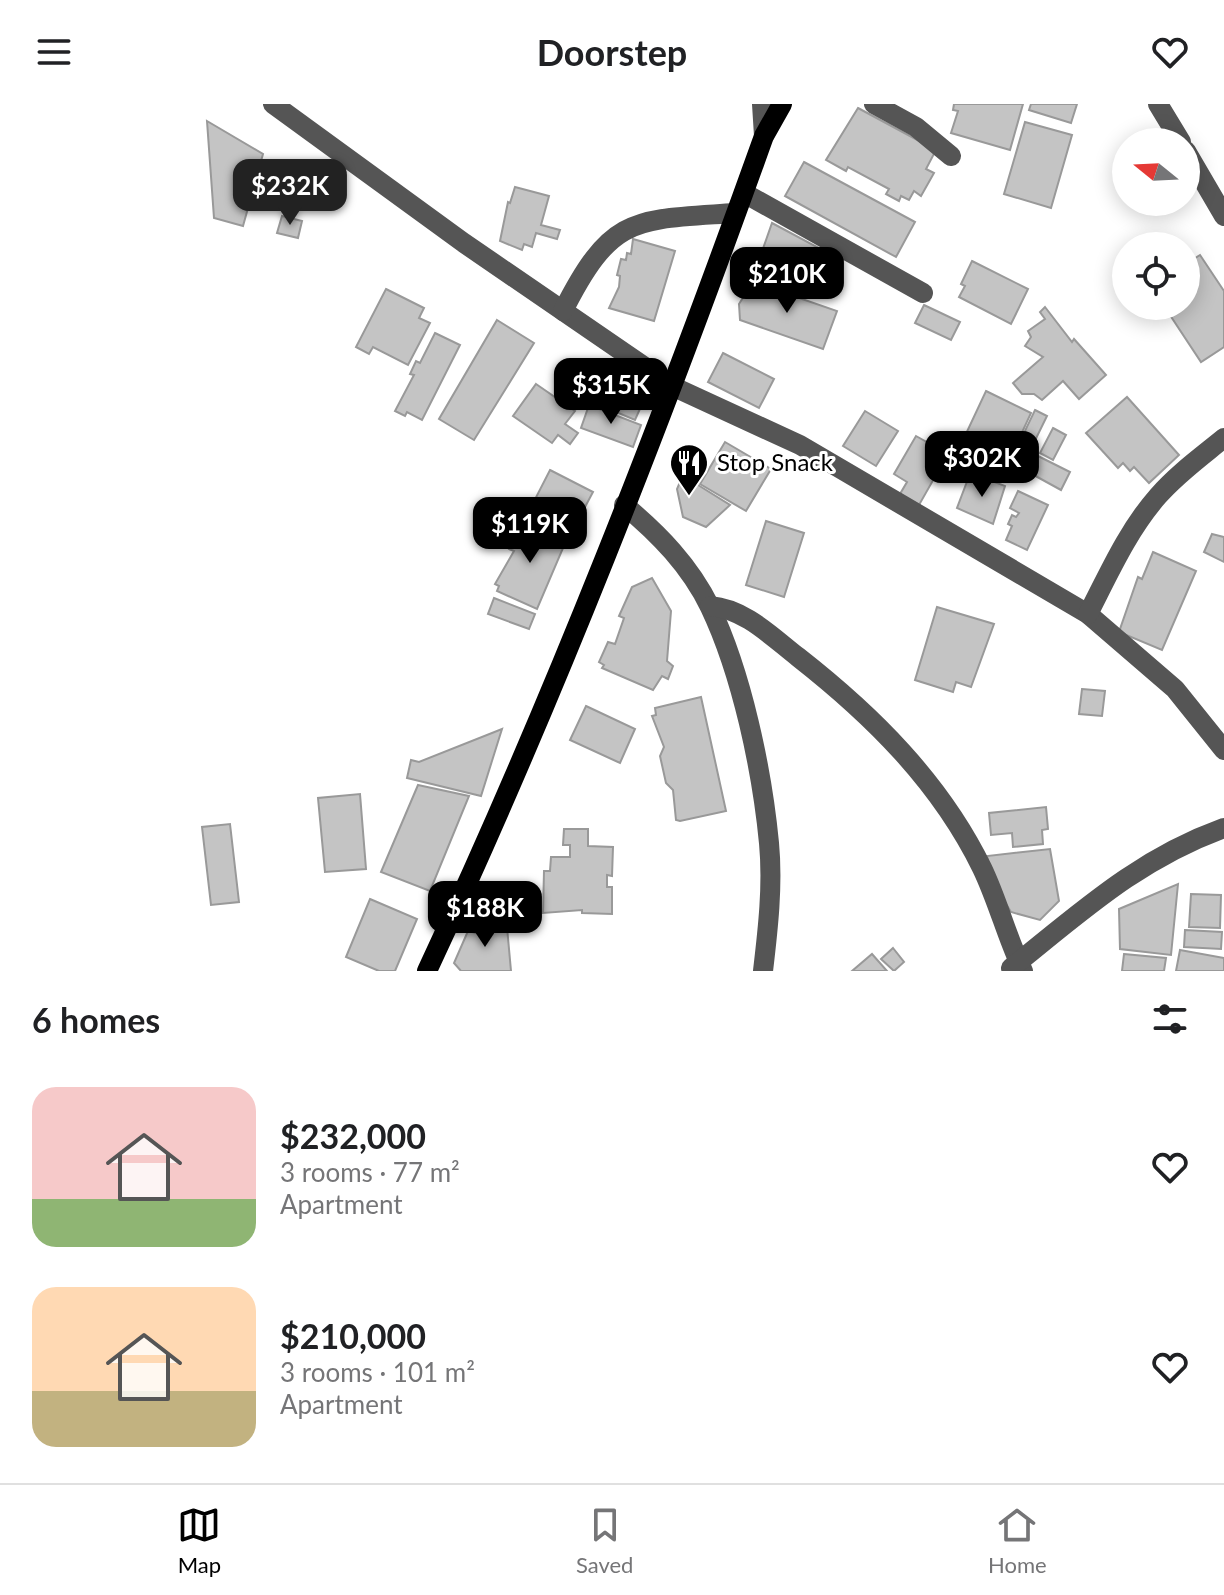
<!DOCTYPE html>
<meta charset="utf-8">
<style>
:root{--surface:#fff;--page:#f2f2f2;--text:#202124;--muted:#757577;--line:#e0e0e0;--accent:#000}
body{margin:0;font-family:Lato,sans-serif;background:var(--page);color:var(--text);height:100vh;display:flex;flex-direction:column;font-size:30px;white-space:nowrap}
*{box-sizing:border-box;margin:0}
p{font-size:26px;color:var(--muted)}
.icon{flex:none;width:44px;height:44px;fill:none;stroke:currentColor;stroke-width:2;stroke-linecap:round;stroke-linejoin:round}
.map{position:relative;height:867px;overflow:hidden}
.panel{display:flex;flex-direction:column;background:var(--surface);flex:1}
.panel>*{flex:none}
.needle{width:52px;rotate:288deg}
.buttons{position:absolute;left:1112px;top:24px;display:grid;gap:16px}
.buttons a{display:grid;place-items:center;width:88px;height:88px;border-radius:50%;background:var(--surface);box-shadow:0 4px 20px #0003;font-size:40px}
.price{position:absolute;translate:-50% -68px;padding:0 18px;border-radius:16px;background:var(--accent);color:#fff;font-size:26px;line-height:52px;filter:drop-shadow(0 2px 4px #0008)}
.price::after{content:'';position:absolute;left:50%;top:48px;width:24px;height:18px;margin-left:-12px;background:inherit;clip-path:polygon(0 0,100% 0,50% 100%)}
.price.current{background:#222;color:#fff}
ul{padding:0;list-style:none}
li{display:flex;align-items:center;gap:24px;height:200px;padding:0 32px}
li span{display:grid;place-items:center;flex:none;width:224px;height:160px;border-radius:24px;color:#555}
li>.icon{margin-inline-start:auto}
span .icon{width:96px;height:96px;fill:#fffc;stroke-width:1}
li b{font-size:34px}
h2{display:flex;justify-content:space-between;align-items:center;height:96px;padding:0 32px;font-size:34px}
header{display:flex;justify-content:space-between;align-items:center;height:104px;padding:0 32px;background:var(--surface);font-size:36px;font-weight:700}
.tabs{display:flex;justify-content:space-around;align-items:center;height:112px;border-top:2px solid var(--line);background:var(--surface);font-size:22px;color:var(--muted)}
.tabs a{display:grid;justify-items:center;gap:4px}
.tabs .current{color:var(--accent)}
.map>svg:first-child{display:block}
.building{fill:#c4c4c4;stroke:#999;stroke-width:2}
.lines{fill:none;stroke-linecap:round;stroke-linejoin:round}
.minor{stroke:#555;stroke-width:20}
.major{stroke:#000;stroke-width:20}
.labels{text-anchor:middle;stroke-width:6;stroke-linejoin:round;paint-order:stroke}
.poi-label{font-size:24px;fill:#000;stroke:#fff;text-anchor:start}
</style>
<header><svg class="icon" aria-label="menu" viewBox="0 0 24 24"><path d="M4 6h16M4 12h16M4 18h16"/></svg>Doorstep<svg class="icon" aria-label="heart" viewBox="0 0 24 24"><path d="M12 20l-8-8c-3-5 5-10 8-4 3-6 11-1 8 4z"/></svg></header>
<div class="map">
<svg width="1224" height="867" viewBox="0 0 1224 867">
<rect width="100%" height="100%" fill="#fff"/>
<g class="building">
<polygon points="954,0 1023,0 1010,46 951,29 958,7 953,6"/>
<polygon points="1031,0 1077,0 1071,19 1029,6"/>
<polygon points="858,4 936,46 926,65 934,69 921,92 914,87 909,96 901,92 899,97 886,90 889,85 848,63 846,67 826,56"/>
<polygon points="207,17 263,50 243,122 214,114"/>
<polygon points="1025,18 1072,31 1051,104 1004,90"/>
<polygon points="804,58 915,118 896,153 785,92"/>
<polygon points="515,83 549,92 541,121 560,126 557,135 536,129 532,143 524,140 522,146 500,137 508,98 510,99"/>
<polygon points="282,112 302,117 298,134 277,129"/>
<polygon points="772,119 843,157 833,185 758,159"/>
<polygon points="633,135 675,147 654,217 609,204 619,183 620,172 617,171 621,155 626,156 627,149 631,150"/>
<polygon points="1200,151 1224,187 1224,243 1201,258 1164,202 1186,202 1186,160"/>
<polygon points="972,157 1028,185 1011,220 959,193 965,182 961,180"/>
<polygon points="753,178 837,207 823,245 740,216 739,200"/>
<polygon points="386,185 424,204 419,214 430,219 408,261 373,243 369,250 356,243"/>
<polygon points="924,201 960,218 951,236 915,219"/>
<polygon points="1045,203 1072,238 1074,235 1106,271 1079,295 1063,277 1042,296 1034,290 1022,290 1013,279 1043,253 1025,242 1031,233 1028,227 1045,215 1040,208"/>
<polygon points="497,216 534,239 474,336 439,315"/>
<polygon points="435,229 460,241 422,316 407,308 405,312 395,307 414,271 410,270 416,257 420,259"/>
<polygon points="723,249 774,275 759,304 708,278"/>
<polygon points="614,274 627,280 619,296 606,290"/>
<polygon points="536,280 575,307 565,320 578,329 570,340 558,331 552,339 513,312"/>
<polygon points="986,287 1031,309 1012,350 984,336 981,342 964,334"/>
<polygon points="582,288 614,300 611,307 589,299 587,305 577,301"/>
<polygon points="624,290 643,298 635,316 616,308"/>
<polygon points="1127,293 1179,351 1149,379 1134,363 1130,367 1123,359 1118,364 1086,329"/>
<polygon points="589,301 641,321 633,343 581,324"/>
<polygon points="1035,306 1047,312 1025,357 1013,352"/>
<polygon points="865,307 898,327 876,362 843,342"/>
<polygon points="1053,324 1066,331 1053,356 1040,349"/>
<polygon points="916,332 948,350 919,401 900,390 907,378 894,370"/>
<polygon points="725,338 771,365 746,407 700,380"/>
<polygon points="1038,352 1070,368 1061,386 1030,369"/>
<polygon points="688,359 704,369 698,381 730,401 706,423 683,413 677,385"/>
<polygon points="550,366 593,388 569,433 527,411"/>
<polygon points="979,372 1005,382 993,420 957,404 968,375 977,378"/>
<polygon points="1018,387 1048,401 1027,446 1006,436 1012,422 1008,420 1012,411 1016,413 1019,409 1010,404"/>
<polygon points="766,417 804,429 784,493 746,481"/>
<polygon points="526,419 566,437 537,505 497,487 499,482 495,480 514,447 509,445 516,427 521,429"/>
<polygon points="1212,430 1224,433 1224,458 1204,448"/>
<polygon points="1153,448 1196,467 1162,546 1119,528 1138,473 1142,475"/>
<polygon points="652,474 671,507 667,557 673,562 668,575 662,572 653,586 602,564 604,561 599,558 608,538 615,540 624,514 619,512 632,483"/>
<polygon points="494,494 535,510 529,525 488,510"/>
<polygon points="937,503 994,520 971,583 956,578 953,588 915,576"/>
<polygon points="1082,585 1105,587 1102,612 1079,610"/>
<polygon points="701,593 726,707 680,717 676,716 673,686 666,679 660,652 664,643 652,612 656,611 655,604"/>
<polygon points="586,602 635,625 620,659 570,636"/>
<polygon points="502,625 481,692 407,674 411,656 419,658"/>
<polygon points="418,681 469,692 430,787 381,768"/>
<polygon points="360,690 366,765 325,768 318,694"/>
<polygon points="1046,703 1048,725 1042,726 1043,740 1013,743 1012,729 991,731 989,709"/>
<polygon points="230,720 239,798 211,801 202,723"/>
<polygon points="564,725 588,725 588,742 613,743 612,772 607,771 607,783 612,783 612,810 582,809 582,806 543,809 544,767 550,767 551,753 570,753 570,741 563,741"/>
<polygon points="1050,745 1059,797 1040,816 1011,808 992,777 987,752"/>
<polygon points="1178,780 1171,851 1120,845 1119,805"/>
<polygon points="1191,790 1221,791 1220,824 1189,823"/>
<polygon points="370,795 417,815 395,867 379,867 346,853"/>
<polygon points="481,814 507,823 511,867 461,867 454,859 468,827 476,829"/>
<polygon points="1185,826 1222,828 1221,845 1184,843"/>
<polygon points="893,844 904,858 894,867 881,855"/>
<polygon points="1180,846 1224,854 1224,867 1176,867"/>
<polygon points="872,850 887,867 852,867"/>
<polygon points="1124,850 1166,854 1164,867 1122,867"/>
</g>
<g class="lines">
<g class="minor">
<polyline points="273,0 464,139 674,283 800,341 1088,510 1175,585 1224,646"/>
<polyline points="762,0 764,32"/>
<polyline points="874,0 916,23 951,52"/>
<polyline points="1158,0 1181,38"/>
<polyline points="1186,47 1224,112"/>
<polyline points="744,89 923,189"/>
<path d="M563 207C612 110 634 116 735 109"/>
<path d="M624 401C659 430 690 462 710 503 742 570 762 666 769 739 773 781 768 825 763 867"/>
<path d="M710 502C745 505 771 532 798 553 872 611 940 678 982 764 998 797 1007 834 1023 867"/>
<path d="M1088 510C1109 469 1128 426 1158 392 1177 370 1202 352 1224 334"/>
<path d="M1011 864C1081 808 1138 755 1224 724"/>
</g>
<path class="major" d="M427 867C554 595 663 314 764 32L782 0"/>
</g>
<defs>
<g id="restaurant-pin" transform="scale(2)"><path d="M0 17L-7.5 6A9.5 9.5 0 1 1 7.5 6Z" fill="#000" stroke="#fff"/><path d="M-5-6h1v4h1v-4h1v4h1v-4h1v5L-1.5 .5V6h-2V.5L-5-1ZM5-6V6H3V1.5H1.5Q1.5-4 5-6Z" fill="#fff"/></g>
</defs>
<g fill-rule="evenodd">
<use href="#restaurant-pin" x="689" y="359"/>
</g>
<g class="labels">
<g class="poi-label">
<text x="717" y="367">Stop Snack</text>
</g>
</g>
</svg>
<div class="buttons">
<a><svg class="needle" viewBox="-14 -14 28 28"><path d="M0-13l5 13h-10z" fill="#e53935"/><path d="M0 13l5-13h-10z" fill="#757577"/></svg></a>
<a><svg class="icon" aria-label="locate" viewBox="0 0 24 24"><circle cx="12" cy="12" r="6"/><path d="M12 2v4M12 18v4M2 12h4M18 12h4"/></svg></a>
</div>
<b class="price current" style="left:290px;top:123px">$232K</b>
<b class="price" style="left:787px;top:211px">$210K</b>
<b class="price" style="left:611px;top:322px">$315K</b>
<b class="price" style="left:982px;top:395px">$302K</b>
<b class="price" style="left:530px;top:461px">$119K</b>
<b class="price" style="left:485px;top:845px">$188K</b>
</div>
<section class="panel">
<h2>6 homes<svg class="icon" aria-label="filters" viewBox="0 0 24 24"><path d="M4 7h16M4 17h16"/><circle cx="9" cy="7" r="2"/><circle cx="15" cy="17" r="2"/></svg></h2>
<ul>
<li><span style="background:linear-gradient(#f6c9c9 70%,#8fb573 0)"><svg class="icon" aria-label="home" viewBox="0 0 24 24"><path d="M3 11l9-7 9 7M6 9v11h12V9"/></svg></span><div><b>$232,000</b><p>3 rooms · 77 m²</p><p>Apartment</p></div><svg class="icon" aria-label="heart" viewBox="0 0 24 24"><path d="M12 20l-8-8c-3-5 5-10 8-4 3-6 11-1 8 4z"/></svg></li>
<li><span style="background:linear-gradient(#ffd9b3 65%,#c2b280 0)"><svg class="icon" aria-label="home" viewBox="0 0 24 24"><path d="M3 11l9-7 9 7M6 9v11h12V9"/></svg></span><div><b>$210,000</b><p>3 rooms · 101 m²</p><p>Apartment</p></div><svg class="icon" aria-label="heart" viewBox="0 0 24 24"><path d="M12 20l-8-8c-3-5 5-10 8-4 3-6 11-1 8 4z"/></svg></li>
</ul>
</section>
<nav class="tabs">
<a class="current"><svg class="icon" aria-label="map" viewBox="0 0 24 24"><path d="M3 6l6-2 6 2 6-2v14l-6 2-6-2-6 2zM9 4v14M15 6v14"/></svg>Map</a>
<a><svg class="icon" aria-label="saved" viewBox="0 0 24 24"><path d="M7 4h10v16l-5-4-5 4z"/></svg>Saved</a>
<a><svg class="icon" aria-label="home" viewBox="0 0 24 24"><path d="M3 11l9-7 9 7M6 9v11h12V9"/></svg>Home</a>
</nav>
